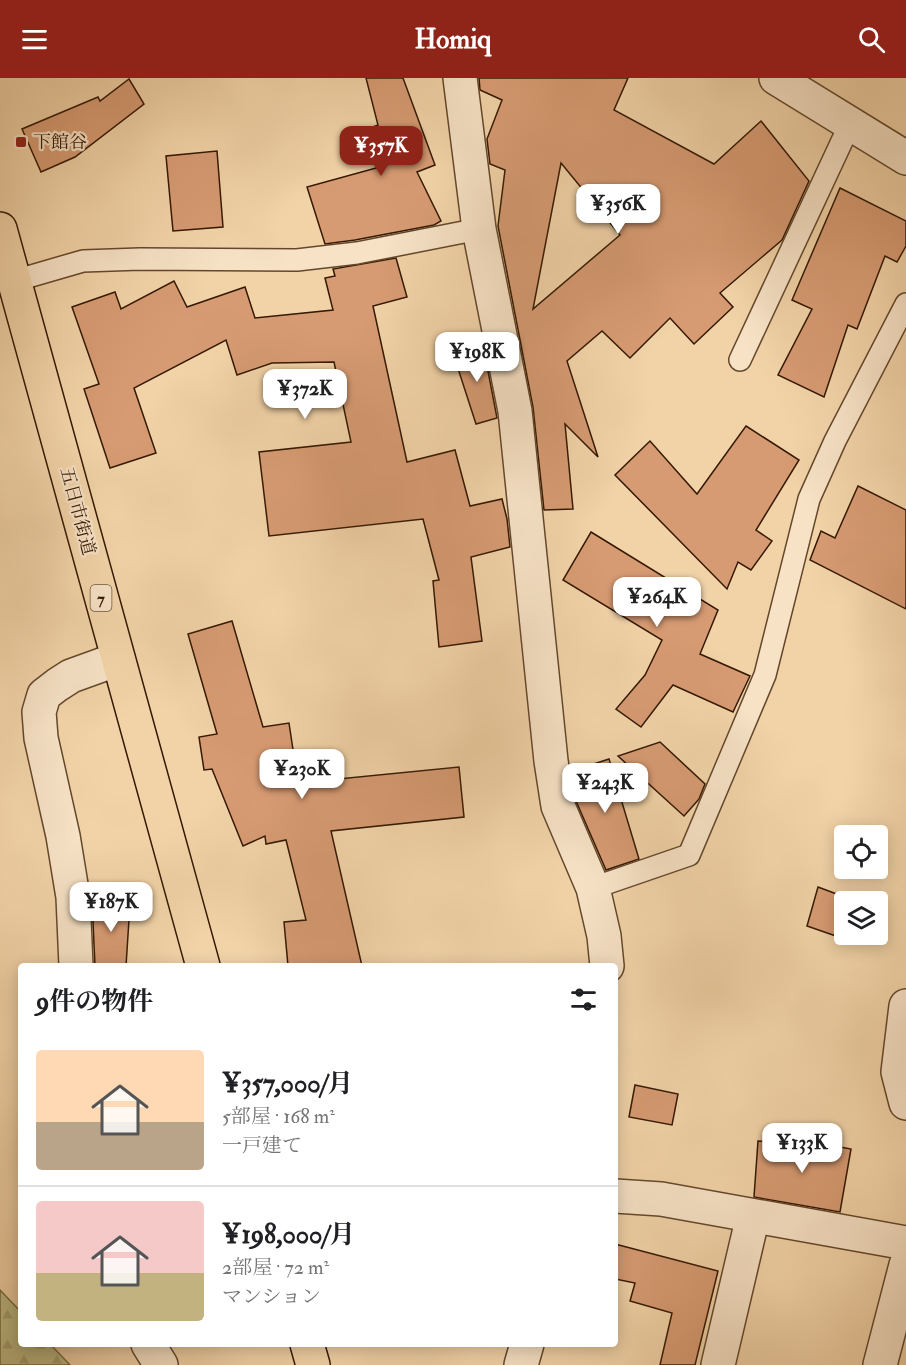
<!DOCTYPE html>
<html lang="ja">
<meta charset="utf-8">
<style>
:root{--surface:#fff;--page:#f2f2f2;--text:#202124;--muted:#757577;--line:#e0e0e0;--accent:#8f2418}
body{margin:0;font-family:"IM FELL Double Pica","Noto Serif JP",serif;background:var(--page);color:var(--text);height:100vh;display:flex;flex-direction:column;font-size:22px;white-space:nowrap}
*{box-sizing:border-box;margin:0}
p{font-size:20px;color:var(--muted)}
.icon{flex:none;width:33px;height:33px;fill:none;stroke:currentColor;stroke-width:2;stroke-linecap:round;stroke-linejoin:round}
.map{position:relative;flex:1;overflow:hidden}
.panel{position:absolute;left:18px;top:885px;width:600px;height:384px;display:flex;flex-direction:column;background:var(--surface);border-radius:6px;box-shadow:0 3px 15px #0003}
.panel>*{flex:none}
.buttons{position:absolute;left:834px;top:747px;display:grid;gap:12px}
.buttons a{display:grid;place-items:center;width:54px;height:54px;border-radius:6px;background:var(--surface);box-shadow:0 3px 15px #0003;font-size:30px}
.price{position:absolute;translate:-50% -51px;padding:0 14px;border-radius:12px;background:#fff;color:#222;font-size:20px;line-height:39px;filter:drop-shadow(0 2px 3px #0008)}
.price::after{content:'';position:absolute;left:50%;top:36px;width:18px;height:14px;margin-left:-9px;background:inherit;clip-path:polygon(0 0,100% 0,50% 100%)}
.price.active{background:var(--accent);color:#fff}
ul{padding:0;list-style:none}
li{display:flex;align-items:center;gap:18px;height:150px;padding:0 18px}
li+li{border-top:2px solid var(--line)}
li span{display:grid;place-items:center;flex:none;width:168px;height:120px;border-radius:6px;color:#555}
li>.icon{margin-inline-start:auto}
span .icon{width:72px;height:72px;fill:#fffc;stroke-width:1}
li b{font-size:26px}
h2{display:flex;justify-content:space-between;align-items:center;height:72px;padding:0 18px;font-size:26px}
header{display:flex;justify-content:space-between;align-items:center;height:78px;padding:0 18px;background:var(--accent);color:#fff;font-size:27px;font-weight:700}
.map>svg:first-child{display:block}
.forest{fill:url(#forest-firs);stroke:#786a44;stroke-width:1.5}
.building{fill:#d79b73;stroke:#341903;stroke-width:1.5;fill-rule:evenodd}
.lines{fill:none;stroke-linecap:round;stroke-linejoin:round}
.service-casing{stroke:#64482c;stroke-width:24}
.minor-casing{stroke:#64482c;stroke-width:36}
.primary-casing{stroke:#341903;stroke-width:36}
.service{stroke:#f7e2c6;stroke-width:21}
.minor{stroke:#f7e2c6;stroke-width:33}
.primary{stroke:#f2d3a8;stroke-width:33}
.poi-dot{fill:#8f2418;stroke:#f7e2c6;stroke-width:2}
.labels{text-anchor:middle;stroke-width:4.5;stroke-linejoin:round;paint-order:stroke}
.shield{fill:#f7e2c6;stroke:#6e553e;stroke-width:1.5}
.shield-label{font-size:16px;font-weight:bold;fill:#341903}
.poi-label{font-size:18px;fill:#341903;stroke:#f7e2c6;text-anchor:start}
.street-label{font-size:18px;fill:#341903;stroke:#f7e2c6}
</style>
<header><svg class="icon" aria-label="menu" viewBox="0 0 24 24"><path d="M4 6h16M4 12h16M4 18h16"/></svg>Homiq<svg class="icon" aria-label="search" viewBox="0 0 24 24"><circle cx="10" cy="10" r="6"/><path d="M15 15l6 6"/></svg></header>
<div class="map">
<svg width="906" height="1287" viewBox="0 0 906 1287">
<defs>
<pattern id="forest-firs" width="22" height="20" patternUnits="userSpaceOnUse" patternTransform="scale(1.5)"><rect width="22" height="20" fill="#bdbb85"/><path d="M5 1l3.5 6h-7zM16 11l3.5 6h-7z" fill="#a3a071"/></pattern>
</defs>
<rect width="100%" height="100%" fill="#f2d3a8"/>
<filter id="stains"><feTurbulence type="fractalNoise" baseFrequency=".00333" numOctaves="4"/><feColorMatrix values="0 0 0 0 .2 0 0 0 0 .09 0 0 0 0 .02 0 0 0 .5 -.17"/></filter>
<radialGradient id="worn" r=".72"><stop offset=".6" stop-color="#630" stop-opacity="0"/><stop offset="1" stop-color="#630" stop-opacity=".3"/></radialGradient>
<polygon class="forest" points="0,1212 21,1234 21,1266 50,1266 70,1287 0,1287"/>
<g class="building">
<polygon points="366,0 403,0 435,87 417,94 441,143 434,147 355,162 325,166 307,109 387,87 373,49 378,47"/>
<path d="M479 0H628L614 32 714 86 761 43 809 103 782 162 720 215 733 229 694 266 670 240 630 280 602 253 567 283 598 379 565 346 573 431 544 432 533 329 498 148 505 92 490 86 487 61 502 22 480 12ZM561 85 620 157 533 231Z"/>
<polygon points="129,1 144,26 75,79 41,94 22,51 98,19 100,23"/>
<polygon points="217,73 223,149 173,153 166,78"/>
<polygon points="840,110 906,143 906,168 897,184 885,178 857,251 848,247 824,319 778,297 812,231 792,222"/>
<polygon points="396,180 407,219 373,228 407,384 455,372 470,428 502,421 507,441 510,469 471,479 482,563 439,569 433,503 439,502 423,441 269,458 259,374 351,364 334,284 272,285 237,297 226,262 134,310 156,375 110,390 84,311 99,306 72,229 115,214 121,231 174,203 187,229 245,209 255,240 333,232 325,200 335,198 333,191"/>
<polygon points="483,267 497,340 476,346 453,275"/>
<polygon points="746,348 799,382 756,452 772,463 751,492 738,484 727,511 615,397 650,363 697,416"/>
<polygon points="858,408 906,432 906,531 810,482 821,453 835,460"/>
<polygon points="591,454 718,532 700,576 750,598 733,634 673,607 641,649 616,631 645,597 662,562 563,502"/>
<polygon points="232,543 263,649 289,645 298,705 459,689 464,739 331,753 362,888 288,888 284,844 306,842 286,762 266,766 265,758 243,768 212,691 204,692 199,659 217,656 188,556"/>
<polygon points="660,664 705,706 699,721 684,738 618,678"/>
<polygon points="609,681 639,781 606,792 576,723 572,693"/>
<polygon points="818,809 858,824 844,824 844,856 859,856 856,865 807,848"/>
<polygon points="92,822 130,826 126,888 95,888"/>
<polygon points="635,1007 678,1016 672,1047 629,1039"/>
<polygon points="758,1063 819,1067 819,1065 851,1071 840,1134 754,1119"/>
<polygon points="615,1166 718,1193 695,1287 660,1287 672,1235 630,1223 635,1205 615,1201"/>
</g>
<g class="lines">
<g class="service-casing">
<g id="service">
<polyline points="14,203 83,183 140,181 297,182 357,175 479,151"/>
<polyline points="740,282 850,46"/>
<polyline points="593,810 689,777 765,597 809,421 835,363 906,226"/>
</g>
</g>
<g class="minor-casing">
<g id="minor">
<polyline points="460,0 479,151 515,333 551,683 558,728 593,810 604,858 607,888"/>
<polyline points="776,0 906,80"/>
<polyline points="76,888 73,819 63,758 41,660 39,634 44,617 57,607 71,598 118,581"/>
<polyline points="906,928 898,994 906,1025"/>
<polyline points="615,1118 661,1121 906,1165"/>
<polyline points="148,1266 161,1287"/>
<polyline points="521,1287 527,1266"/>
<polyline points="718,1287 753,1138"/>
<polyline points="880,1287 906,1187"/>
</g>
</g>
<g class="primary-casing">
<g id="primary">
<polyline points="0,151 203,888"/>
<polyline points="307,1266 313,1287"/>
</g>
</g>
<use href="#service" class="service"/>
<use href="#minor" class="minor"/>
<use href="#primary" class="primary"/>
</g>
<rect class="poi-dot" x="15" y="58" width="12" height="12" rx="3"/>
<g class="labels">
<rect class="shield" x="90.5" y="507" width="21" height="26" rx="4.5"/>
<g class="shield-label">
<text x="101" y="526">7</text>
</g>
<g class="poi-label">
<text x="33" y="70">下館谷</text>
</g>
<g class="street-label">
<text transform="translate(78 433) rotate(75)" y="6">五日市街道</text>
</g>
</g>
<rect width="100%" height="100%" filter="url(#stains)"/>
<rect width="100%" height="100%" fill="url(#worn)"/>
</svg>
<div class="buttons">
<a><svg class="icon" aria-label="locate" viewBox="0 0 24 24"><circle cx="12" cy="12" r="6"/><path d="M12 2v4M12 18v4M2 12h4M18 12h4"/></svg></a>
<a><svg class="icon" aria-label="layers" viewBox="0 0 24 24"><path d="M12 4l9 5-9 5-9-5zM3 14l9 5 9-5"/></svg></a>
</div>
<b class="price active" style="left:381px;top:99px">¥357K</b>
<b class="price" style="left:618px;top:157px">¥356K</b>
<b class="price" style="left:477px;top:305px">¥198K</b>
<b class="price" style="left:305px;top:342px">¥372K</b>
<b class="price" style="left:657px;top:550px">¥264K</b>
<b class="price" style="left:302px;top:722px">¥230K</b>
<b class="price" style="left:605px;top:736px">¥243K</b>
<b class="price" style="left:111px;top:855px">¥187K</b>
<b class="price" style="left:802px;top:1096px">¥133K</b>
<section class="panel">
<h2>9件の物件<svg class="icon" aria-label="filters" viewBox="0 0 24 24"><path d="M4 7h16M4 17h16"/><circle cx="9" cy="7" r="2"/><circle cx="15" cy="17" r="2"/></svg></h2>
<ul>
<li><span style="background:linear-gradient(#ffd9b3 60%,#b9a48a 0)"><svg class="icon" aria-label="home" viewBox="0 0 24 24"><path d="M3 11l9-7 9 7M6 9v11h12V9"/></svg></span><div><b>¥357,000/月</b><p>5部屋 · 168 m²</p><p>一戸建て</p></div></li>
<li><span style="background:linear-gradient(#f6c9c9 60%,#c2b280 0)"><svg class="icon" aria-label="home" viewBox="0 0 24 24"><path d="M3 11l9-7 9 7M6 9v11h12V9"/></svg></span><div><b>¥198,000/月</b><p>2部屋 · 72 m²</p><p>マンション</p></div></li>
</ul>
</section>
</div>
